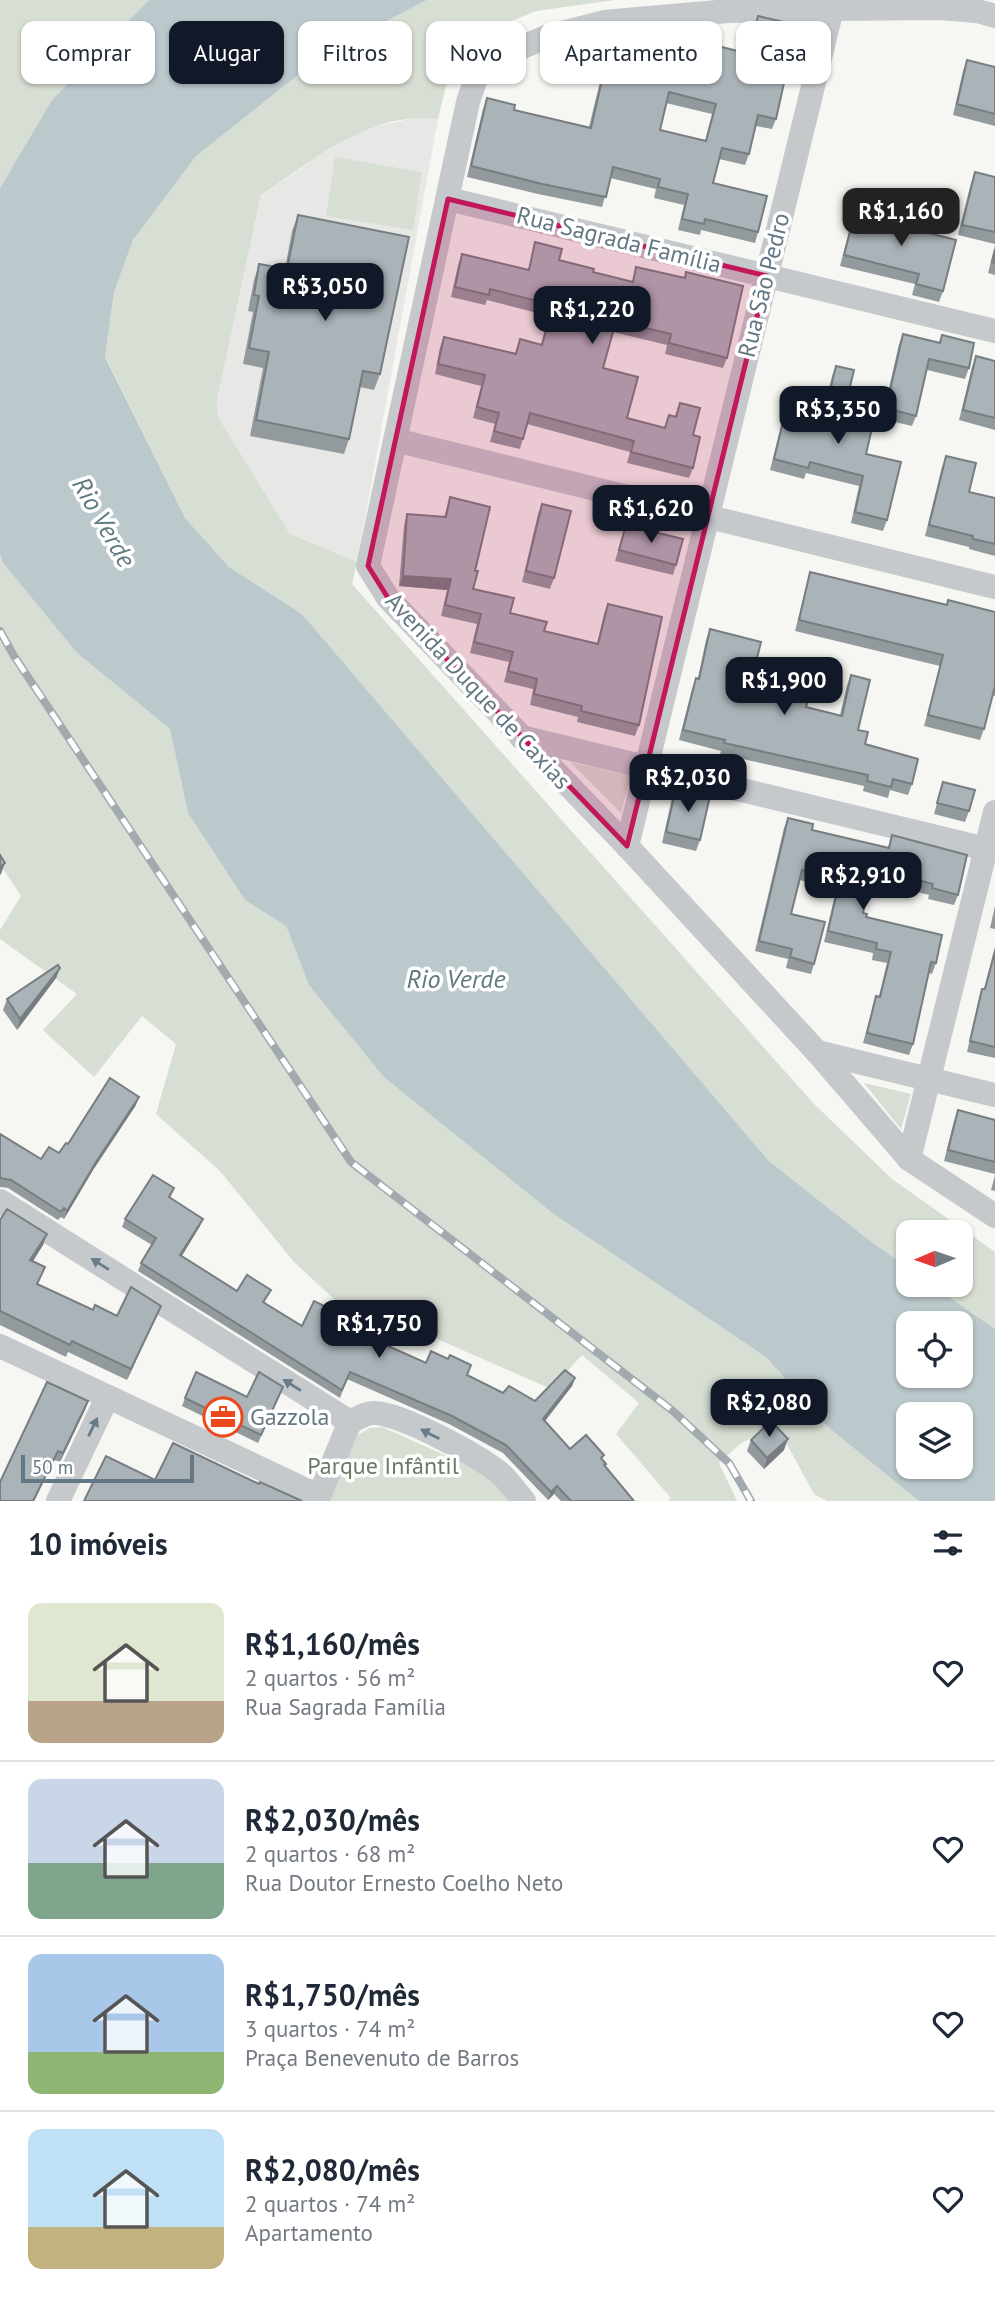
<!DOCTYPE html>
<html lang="pt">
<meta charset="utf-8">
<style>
:root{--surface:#fff;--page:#f2f2f3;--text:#1f2937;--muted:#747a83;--line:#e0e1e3;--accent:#111827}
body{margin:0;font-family:"PT Sans",sans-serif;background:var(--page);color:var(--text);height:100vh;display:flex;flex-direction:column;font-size:26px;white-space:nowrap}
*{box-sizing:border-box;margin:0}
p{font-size:23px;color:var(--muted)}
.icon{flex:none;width:38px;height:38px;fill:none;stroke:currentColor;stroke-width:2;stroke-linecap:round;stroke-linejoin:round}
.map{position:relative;height:1501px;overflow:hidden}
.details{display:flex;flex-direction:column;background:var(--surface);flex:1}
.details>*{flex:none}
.top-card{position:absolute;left:21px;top:21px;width:954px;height:63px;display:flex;gap:14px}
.needle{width:46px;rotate:268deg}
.fabs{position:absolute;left:896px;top:1220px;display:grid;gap:14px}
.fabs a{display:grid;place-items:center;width:77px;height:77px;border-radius:14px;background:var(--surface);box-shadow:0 2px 5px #0004;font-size:35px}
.scale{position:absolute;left:21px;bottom:18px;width:173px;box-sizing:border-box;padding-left:7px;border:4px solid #637785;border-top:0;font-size:19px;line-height:24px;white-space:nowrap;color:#637785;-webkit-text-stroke:5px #fff;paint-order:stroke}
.price{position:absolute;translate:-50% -60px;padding:0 16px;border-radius:14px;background:var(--accent);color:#fff;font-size:23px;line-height:46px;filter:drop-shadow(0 2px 4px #0008)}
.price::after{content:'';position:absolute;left:50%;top:42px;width:21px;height:16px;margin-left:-10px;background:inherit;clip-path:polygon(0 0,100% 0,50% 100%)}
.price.selected{background:#222;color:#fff}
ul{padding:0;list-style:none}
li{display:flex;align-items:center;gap:21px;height:175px;padding:0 28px}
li+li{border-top:2px solid var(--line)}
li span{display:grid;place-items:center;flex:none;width:196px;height:140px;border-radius:14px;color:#555}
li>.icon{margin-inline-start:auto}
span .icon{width:84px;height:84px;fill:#fffc;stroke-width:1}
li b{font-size:30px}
h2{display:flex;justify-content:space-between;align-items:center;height:84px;padding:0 28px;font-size:30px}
.pill{padding:0 24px;border-radius:14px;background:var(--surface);box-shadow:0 2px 5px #0004;font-size:24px;line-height:63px}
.pill.selected{background:var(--accent);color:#fff}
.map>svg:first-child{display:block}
.built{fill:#e7e8e6}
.green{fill:#d7ded3}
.water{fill:#bbc8cc;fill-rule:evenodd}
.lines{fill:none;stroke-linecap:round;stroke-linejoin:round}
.street{stroke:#c5c9cc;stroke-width:24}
.rail-casing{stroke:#a3aaaf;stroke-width:8}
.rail{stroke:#fff;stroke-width:5;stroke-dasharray:16;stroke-linecap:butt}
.wall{fill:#929a9e;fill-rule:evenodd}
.shaded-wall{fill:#777d81}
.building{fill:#aab3b8;stroke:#777d81;stroke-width:2;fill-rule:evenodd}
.oneway{fill:#687b89}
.marked{fill:#c2185b;fill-opacity:0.2;stroke:#c2185b;stroke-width:5;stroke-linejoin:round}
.labels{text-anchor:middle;stroke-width:7;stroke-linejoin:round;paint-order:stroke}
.street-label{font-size:24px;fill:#637785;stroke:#fff}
.poi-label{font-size:24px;fill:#637785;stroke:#fff;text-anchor:start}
.park-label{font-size:24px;fill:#687c63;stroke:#fff}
.water-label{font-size:26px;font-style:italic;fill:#5f7982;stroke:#fff}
</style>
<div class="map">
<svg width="995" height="1501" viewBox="0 0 995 1501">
<rect width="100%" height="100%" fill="#f6f6f2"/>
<polygon class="built" points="419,117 438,119 357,562 290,534 218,417 217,400 261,196 320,155 364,129"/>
<g class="green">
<polygon points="0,0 149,0 52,100 0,188"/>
<path d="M427 0H615L536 11 456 44 438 119C371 110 314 160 261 195L217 400 218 417 290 534 357 562 352 584 814 1104 892 1179 995 1252V1329L932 1285 961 1284V1232H908V1268L865 1237 769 1161 302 614 229 567 185 518 105 356 114 292 133 240 196 156 330 50Z"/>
<polygon points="335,157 422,172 413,230 326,216"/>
<polygon points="0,554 3,563 77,653 170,729 188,813 245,900 286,926 309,985 555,1215 766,1357 829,1428 919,1501 827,1501 814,1494 776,1424 740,1444 719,1463 737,1501 668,1501 671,1498 616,1434 639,1403 582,1355 551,1389 426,1334 335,1300 294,1262 220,1171 156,1114 176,1044 142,1016 94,1077 43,1030 77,994 0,939 0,930 21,896 0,864"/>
<polygon points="570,762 631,776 621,813"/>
<polygon points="864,1083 911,1094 901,1129"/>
<polygon points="382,1427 489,1475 510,1501 328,1501 358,1435 370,1428"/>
</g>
<path class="water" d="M149 0H427L330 50 196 156 133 240 114 292 105 357 185 518 229 567 302 614 769 1161 865 1237 908 1268V1284L932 1285 995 1329V1501H919L829 1428 766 1357 555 1215 384 1077 309 985 286 926 245 900 188 813 170 729 77 653 3 563 0 554V188L52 100ZM908 1323H961V1376H908ZM908 1414H961V1466H908Z"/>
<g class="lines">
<g class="street">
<polyline points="995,16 977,11 939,8 832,9 728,11 604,22 546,37 497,58 477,75 468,102 368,566 388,598 627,846 817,1052 909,1159 995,1216"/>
<polyline points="448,199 995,331"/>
<polyline points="395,440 995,587"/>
<polyline points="521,737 995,851"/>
<polyline points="627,846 832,9"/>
<polyline points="817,1052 995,1095"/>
<polyline points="909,1159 995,812"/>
<polyline points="0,1201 350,1422"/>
<polyline points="0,1346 319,1496"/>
<path d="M350 1422C358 1418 367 1412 375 1413 400 1413 484 1458 503 1476 510 1483 517 1493 524 1501"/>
<polyline points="58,1501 107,1398"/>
<polyline points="317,1501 350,1422"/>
</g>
<g class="rail-casing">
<polyline id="rail" points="0,631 14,656 351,1162 673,1411 729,1463 751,1501"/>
</g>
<use href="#rail" class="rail"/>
</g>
<g class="wall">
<path d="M758 16 792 66 788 77 786 76 776 119 772 129 756 126 749 154 745 165 719 159 713 183 758 232 755 243 701 230 700 235 678 230 684 205 654 198 656 189 610 178 602 207 538 194 467 177 483 109 487 98 514 110 589 127 604 65 608 54 646 64 656 30 748 54 754 26ZM666 103 712 114 705 141 660 130Z"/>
<polygon points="967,60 995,67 995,126 953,115 963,71"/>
<polygon points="975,172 995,177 995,244 958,235 971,183"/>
<polygon points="856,209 943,291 939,302 912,295 915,284 840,266 852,220"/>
<polygon points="298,215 380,374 374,390 360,387 349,439 344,454 250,436 263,368 243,364 253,312 248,311 254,280 259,264 285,269 292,231"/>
<polygon points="535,242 559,260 593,272 632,282 636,267 684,278 686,272 727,358 723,368 665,354 667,345 613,332 603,368 627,418 664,428 669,415 675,416 680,403 693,435 693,468 689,478 627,463 630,452 527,424 520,449 490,442 495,424 473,418 481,386 435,374 440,347 444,337 515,353 520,339 541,344 549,316 487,300 485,305 451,297 458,265 462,254 528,270"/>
<polygon points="995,245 995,275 988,273"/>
<polygon points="903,334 939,342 942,335 969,368 965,379 927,370 916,416 912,426 882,419 899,344"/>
<polygon points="976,356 995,361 995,430 959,420 972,367"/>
<polygon points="836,366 843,416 866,454 887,520 883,531 851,523 859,486 806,473 804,479 770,470 785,409 789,398 825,407 832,376"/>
<polygon points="946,456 969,492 995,498 995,556 969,549 969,547 925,536 942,467"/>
<polygon points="450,497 475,571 473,589 510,613 544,631 597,644 604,614 608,604 639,725 635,736 577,722 578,717 530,705 533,689 504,682 509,662 470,653 477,624 441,616 447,590 399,586 404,525 407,514 444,517"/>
<polygon points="542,504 554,578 550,589 522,582 538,514"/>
<polygon points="626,525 676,565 673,575 615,561"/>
<polygon points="810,572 947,605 995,612 995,696 993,695 984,729 980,740 924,726 940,666 795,631 807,583"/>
<polygon points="710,629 751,682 806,707 840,715 847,685 851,675 858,730 865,744 912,784 908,795 890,790 888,798 863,791 864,786 720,754 721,751 679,740 692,689 696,678 698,678 706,640"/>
<polygon points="943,782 969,811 965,822 934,814"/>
<polygon points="676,788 700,840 696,851 662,843 672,798"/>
<polygon points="788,818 812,830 888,848 892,835 958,895 954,905 928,899 929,895 871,880 863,913 866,917 936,963 932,974 929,973 913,1044 909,1055 863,1043 873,1006 876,996 879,996 887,963 872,960 873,953 824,942 836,890 800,880 791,914 814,964 811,974 786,968 788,959 755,951 784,828"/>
<polygon points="995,906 995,929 990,928"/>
<polygon points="995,947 995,1058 967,1052 979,999 982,989 984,989"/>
<polygon points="60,968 56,978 17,1030 3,1010 7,999"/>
<polygon points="136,1105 93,1170 64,1219 61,1217 58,1220 8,1188 0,1187 0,1134 41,1159 59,1153 68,1144"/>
<polygon points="958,1110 995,1120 995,1174 944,1161 954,1121"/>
<polygon points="995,1175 995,1191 991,1190"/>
<polygon points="174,1188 170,1198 200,1226 182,1256 237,1291 271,1290 264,1303 302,1326 333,1316 370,1338 426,1363 467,1376 503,1393 535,1401 575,1378 572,1386 545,1421 570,1449 604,1455 602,1459 606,1464 605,1466 634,1501 561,1501 554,1494 548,1500 503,1453 449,1424 347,1379 340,1398 138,1271 141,1263 152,1245 122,1227 125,1219"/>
<polygon points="0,1220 47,1234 43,1245 33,1261 38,1284 93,1310 117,1316 161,1306 156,1317 127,1380 68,1352 66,1357 0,1325"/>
<polygon points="283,1387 258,1443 182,1406 185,1398 247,1397"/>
<polygon points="88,1401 60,1462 54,1460 34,1501 0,1501"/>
<polygon points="751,1440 784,1450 764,1469 747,1451"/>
</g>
<g class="shaded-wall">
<polygon points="403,576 451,579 447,590 399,586"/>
<polygon points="5,863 1,874 0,875 0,867"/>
<polygon points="60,968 56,978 17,1030 20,1019"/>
<polygon points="139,1097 136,1105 93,1170 64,1219 67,1211 96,1162"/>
<polygon points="203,1219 200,1226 177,1263 180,1255"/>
<polygon points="47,1234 43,1245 26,1272 30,1260"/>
<polygon points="161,1306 156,1317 127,1380 131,1369"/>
<polygon points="575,1378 572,1386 540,1427 543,1419"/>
<polygon points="88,1401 85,1410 60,1462 63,1453"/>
<polygon points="788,1439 784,1450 764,1469 767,1458"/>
<polygon points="58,1451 34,1501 33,1501"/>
<polygon points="557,1486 554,1494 548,1500 551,1492"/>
</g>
<g class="building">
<path d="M758 16 802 26 792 66 788 65 776 119 758 115 749 154 722 148 713 183 767 196 758 232 705 219 704 224 682 219 688 194 658 187 660 179 613 167 606 197 542 184 471 166 487 98 515 105 514 110 591 128 608 54 647 64 656 30 749 54ZM669 92 716 104 706 141 660 130Z"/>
<polygon points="967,60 995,67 995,114 957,104"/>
<polygon points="975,172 995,177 995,232 962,225"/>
<polygon points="856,209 922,226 921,231 956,240 943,291 916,284 919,274 844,255"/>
<polygon points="298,215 409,237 380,374 363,371 349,439 256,420 269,352 249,348 259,296 254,295 259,264 287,269"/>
<polygon points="535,242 562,249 559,260 594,269 593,272 633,282 636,267 685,278 686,272 743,286 727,358 669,343 671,334 616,321 603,368 638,377 627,418 665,428 669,415 676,417 680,403 700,408 693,435 700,437 693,468 631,452 634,441 530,413 523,439 494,431 499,413 477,407 485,375 438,364 444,337 516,354 520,339 542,345 553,305 490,289 489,295 455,287 462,254 529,270"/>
<polygon points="995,250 995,263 992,262"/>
<polygon points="903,334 940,343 942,335 974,343 969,368 929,359 916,416 886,408"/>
<polygon points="976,356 995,361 995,418 963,410"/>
<polygon points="836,366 854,370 843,416 873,424 866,454 901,462 887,520 855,512 863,476 810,462 808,468 774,459 789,398 826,407"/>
<polygon points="946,456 976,463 969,492 995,498 995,544 973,539 973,536 929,525"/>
<polygon points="450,497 490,507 475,571 478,571 473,589 514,598 510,613 547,622 544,631 598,644 608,604 662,617 639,725 581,711 582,706 534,694 537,679 508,671 513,652 474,642 481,614 445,605 451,579 403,576 407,514 446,517"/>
<polygon points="542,504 571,511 554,578 526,571"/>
<polygon points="626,525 683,539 676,565 619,550"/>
<polygon points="810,572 947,605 948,600 995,612 995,686 984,729 928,715 943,655 799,620"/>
<polygon points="710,629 761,642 751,682 809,697 806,707 842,716 851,675 870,680 858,730 868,732 865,744 918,759 912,784 893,779 891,787 867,781 868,775 724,743 725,740 683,730 696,678 699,679"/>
<polygon points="943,782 975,790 969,811 937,803"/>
<polygon points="676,788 710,796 700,840 666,832"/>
<polygon points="788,818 813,824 812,830 889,848 892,835 967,855 958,895 932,888 933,884 874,869 863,913 867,914 866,917 942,935 936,963 931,962 913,1044 867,1033 876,996 880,997 891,952 876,949 877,943 828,931 840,879 802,870 791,914 825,922 814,964 790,957 792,949 759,941"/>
<polygon points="0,855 5,863 0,867"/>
<polygon points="995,951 995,1047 970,1041 982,989 985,989"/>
<polygon points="58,965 60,968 20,1019 7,999"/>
<polygon points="110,1078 139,1097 96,1162 67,1211 64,1208 61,1212 11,1180 0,1178 0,1134 41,1159 49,1147 59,1153 66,1143 68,1144"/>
<polygon points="958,1110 995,1120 995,1162 948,1150"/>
<polygon points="153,1175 174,1188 169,1197 203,1219 180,1255 237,1291 247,1275 271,1290 263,1302 302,1326 314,1301 335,1311 333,1316 372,1334 370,1338 426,1363 431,1351 448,1359 450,1355 471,1365 467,1375 503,1393 509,1386 535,1401 565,1370 575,1378 543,1419 570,1449 586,1435 604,1455 601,1458 606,1464 604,1465 634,1501 571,1501 557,1486 551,1492 506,1445 452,1416 350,1372 342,1390 141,1263 156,1238 125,1219"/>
<polygon points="7,1209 47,1234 30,1260 45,1267 37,1284 93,1310 95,1305 117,1316 131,1287 161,1306 131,1369 72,1341 70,1345 0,1311 0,1220"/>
<polygon points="196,1372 247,1397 259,1372 283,1387 261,1435 185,1398"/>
<polygon points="47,1382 88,1401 63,1453 58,1451 33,1501 0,1501 0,1482"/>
<polygon points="771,1421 788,1439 767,1458 751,1440"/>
<polygon points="173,1443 259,1484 260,1482 302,1501 84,1501 106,1456 155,1480"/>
</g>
<defs><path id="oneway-solid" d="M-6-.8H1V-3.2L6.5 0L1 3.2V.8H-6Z" transform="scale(1.75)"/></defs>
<g class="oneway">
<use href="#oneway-solid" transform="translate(100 1264) rotate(-148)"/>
<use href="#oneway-solid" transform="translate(292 1385) rotate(-148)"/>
<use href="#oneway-solid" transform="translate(93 1427) rotate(-64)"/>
<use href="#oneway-solid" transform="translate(430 1434) rotate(-153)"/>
</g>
<path class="marked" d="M448 199 767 276 627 846 388 598 368 566Z"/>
<defs>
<g id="office-ring" transform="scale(2.0125)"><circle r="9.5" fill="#fff" stroke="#ec491d" stroke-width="1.5"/><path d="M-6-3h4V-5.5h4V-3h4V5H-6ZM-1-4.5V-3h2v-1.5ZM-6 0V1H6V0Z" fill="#ec491d"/></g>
</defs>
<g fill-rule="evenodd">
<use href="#office-ring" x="223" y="1417"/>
</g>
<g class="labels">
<g class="street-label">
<text transform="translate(619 240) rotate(14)" y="8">Rua Sagrada Família</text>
<text transform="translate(764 285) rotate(-76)" y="8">Rua São Pedro</text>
<text transform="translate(478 691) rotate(47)" y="8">Avenida Duque de Caxias</text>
</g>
<g class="poi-label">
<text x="250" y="1425">Gazzola</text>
</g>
<g class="park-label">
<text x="383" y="1474">Parque Infântil</text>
</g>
<g class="water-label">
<text transform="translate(104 522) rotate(60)" y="9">Rio Verde</text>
<text x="456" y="988">Rio Verde</text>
</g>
</g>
</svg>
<div class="fabs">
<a><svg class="needle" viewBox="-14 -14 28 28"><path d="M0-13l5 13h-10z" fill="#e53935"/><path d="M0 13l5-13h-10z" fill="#747a83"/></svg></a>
<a><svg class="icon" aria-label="locate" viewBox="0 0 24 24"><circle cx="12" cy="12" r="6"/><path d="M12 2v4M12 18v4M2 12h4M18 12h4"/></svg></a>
<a><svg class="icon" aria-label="layers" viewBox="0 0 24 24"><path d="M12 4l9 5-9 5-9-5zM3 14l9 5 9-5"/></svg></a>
</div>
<div class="scale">50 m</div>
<b class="price selected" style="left:901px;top:248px">R$1,160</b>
<b class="price" style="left:325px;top:323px">R$3,050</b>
<b class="price" style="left:592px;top:346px">R$1,220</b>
<b class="price" style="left:838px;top:446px">R$3,350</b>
<b class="price" style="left:651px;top:545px">R$1,620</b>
<b class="price" style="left:784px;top:717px">R$1,900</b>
<b class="price" style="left:688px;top:814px">R$2,030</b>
<b class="price" style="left:863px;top:912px">R$2,910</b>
<b class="price" style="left:379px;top:1360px">R$1,750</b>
<b class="price" style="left:769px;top:1439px">R$2,080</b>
<div class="top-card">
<a class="pill">Comprar</a>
<a class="pill selected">Alugar</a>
<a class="pill">Filtros</a>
<a class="pill">Novo</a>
<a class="pill">Apartamento</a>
<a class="pill">Casa</a>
</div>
</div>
<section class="details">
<h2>10 imóveis<svg class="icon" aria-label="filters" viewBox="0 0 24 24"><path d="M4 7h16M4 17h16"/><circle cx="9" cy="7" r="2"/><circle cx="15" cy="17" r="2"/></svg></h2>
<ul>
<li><span style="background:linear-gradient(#dfe7d0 70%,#b9a48a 0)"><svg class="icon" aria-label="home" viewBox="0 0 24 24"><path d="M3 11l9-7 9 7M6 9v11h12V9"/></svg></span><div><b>R$1,160/mês</b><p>2 quartos · 56 m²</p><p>Rua Sagrada Família</p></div><svg class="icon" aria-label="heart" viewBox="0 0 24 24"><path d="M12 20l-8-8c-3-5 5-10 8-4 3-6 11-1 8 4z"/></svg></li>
<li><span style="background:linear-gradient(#c9d6e8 60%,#7fa58c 0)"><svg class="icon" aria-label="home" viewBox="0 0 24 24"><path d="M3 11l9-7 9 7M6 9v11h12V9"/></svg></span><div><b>R$2,030/mês</b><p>2 quartos · 68 m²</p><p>Rua Doutor Ernesto Coelho Neto</p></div><svg class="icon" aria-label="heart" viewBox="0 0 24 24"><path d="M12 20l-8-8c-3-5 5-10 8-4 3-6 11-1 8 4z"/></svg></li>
<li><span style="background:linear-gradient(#a9c7e8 70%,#8fb573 0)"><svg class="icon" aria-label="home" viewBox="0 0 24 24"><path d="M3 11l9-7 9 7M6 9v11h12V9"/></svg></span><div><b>R$1,750/mês</b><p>3 quartos · 74 m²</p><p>Praça Benevenuto de Barros</p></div><svg class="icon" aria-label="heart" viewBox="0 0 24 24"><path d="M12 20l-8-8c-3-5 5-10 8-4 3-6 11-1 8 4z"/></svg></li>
<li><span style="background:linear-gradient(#bfe0f5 70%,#c2b280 0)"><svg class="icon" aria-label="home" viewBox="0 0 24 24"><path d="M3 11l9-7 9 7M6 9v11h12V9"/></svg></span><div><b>R$2,080/mês</b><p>2 quartos · 74 m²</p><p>Apartamento</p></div><svg class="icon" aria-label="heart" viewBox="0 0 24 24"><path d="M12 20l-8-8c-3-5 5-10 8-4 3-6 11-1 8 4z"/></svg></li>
</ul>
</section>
